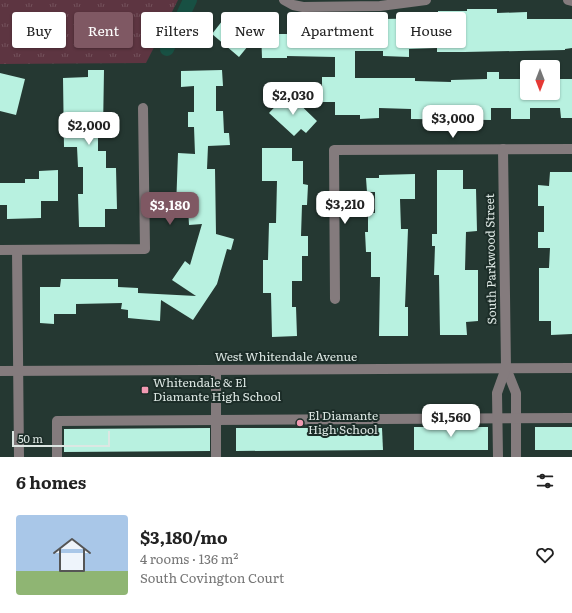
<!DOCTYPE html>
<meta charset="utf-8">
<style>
:root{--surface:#fff;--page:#f2f2f2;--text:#222;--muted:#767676;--accent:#7f5863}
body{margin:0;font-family:Literata,serif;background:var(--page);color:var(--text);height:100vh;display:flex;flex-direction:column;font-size:15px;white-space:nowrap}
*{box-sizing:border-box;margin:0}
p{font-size:13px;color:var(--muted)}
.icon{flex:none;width:22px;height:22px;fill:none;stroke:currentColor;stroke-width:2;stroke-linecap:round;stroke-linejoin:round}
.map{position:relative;height:457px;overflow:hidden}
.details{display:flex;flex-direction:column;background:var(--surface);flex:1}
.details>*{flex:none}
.top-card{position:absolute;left:12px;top:12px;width:548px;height:36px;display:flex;gap:8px}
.needle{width:26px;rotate:180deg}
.tools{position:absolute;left:520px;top:60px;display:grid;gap:8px}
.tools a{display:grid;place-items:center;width:40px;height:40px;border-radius:4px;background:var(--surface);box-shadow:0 1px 3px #0004;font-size:20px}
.scale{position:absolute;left:12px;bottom:10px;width:98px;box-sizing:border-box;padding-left:4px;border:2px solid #dce7e3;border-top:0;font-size:11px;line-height:14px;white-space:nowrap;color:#dce7e3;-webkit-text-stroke:3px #1c2d28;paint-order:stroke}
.price{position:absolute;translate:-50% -34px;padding:0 9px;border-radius:8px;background:#fff;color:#222;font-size:13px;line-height:26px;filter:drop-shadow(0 1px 2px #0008)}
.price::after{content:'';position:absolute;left:50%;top:24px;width:12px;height:9px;margin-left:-6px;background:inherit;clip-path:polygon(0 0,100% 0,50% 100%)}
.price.selected{background:var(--accent);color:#fff}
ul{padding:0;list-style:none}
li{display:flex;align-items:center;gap:12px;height:100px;padding:0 16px}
li span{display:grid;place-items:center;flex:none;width:112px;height:80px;border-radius:4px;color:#555}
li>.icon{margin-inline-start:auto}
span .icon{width:48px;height:48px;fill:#fffc;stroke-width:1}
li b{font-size:17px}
h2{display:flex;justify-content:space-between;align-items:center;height:48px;padding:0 16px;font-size:17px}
.pill{padding:0 14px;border-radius:4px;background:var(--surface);box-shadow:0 1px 3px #0004;font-size:14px;line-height:36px}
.pill.selected{background:var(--accent);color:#fff}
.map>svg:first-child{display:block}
.park{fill:url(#park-tufts)}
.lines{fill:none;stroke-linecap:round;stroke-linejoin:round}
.canal{stroke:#185043;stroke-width:14}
.building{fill:#b8f1e0}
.minor{stroke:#847b7d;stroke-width:10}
.poi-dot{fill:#f19ab2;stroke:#1c2d28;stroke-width:1.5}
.labels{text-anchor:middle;stroke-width:4;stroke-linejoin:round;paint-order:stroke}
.street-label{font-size:12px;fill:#dce7e3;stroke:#1c2d28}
.poi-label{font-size:12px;fill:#dce7e3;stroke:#1c2d28;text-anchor:start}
</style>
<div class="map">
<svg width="572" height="457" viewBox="0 0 572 457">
<defs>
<pattern id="park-tufts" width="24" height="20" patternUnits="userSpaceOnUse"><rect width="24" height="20" fill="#5d3541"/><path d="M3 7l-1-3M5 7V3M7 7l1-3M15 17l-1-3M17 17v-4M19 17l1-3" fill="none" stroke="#74525c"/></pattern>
</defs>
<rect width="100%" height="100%" fill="#253832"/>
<polygon class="park" points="0,0 178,0 146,63 0,64"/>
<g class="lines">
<polyline class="canal" points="167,49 190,0"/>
</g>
<g class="building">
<polygon points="467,9 497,9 497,13 527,12 527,19 572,19 572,48 565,49 565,50 464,52 437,52 437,48 409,49 409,57 383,56 383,51 355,51 355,78 415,78 415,81 451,82 451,80 487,79 487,72 499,72 499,79 527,79 527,93 553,93 553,79 572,79 572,118 561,118 560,108 530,108 530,119 511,119 511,108 491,108 491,120 411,119 411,109 379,108 379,118 360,119 360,115 335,115 335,102 322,102 322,77 335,77 335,57 287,56 287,58 262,58 261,30 239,57 212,34 226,16 238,26 248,13 273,34 306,34 306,27 325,27 326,19 356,19 356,22 383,22 383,19 438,18 438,11 467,11"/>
<polygon points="88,70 104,70 103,130 98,130 98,151 106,151 106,168 116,168 117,209 105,209 105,227 79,227 78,194 83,194 83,167 78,167 77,147 64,147 63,78 88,77"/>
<polygon points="222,70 223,86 216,86 216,111 223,111 224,133 229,133 230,145 208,146 207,169 215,169 216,234 234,239 231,250 227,249 217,284 193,320 161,300 160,321 128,318 128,310 121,309 122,303 76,304 76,314 54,314 54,324 40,323 40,287 60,287 61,279 118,279 118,287 138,288 138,293 196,296 172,280 185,261 190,265 202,224 189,225 188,208 176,208 178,153 195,154 194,127 188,127 188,112 194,112 194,86 181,87 181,71"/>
<polygon points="0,73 25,79 16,115 0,111"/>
<polygon points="288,93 317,121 306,133 301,129 294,136 269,113"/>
<polygon points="262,148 292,148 292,161 303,161 303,184 308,185 307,205 302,205 301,236 308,236 308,256 302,256 302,281 292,281 292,307 296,307 297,336 272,337 271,293 263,293 263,260 268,260 269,223 276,223 277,181 262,181"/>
<polygon points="58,170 58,201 41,201 41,218 7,219 7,205 0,205 0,183 25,183 25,179 39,179 39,171"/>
<polygon points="437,170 463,170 463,189 476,189 477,231 466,232 465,270 478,270 478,321 466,322 467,335 440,335 439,275 434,275 435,246 432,246 432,234 437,234"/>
<polygon points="550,172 572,172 572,334 551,335 551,321 539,321 539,268 549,268 550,248 538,248 538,232 544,232 544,206 538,206 538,185 549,186"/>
<polygon points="415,174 415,199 400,199 401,229 408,229 405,307 408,307 408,336 379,336 380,277 371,277 371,252 366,252 365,232 368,232 368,213 375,213 375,192 367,192 366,178 379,178 379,175"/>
<rect x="414" y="427" width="74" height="23"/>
<rect x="535" y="427" width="37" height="23"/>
<polygon points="210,428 210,451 64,452 64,429"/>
<polygon points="236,428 382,428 383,450 236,451"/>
</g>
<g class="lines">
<g class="minor">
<polyline points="284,0 293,5 303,7 380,6 426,0"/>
<polyline points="568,0 572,1"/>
<polyline points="0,250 145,249 143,108"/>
<polyline points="17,250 19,457"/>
<polyline points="335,299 334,150 572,149"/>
<polyline points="506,368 516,393 516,457"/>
<polyline points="216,370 216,457"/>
<polyline points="0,371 572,368"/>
<polyline points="57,457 57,421 572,418"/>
<polyline points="498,457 497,393 506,368 503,149"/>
</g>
</g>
<g class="poi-dot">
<rect x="141" y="386" width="8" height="8" rx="2"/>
<circle cx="300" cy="423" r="4"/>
</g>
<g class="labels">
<g class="street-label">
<text transform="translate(491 259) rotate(-91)" y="4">South Parkwood Street</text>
<text x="286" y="361">West Whitendale Avenue</text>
</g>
<g class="poi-label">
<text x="153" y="387">Whitendale &amp; El<tspan x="153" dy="14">Diamante High School</tspan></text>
<text x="308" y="420">El Diamante<tspan x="308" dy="14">High School</tspan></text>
</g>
</g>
</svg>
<div class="tools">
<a><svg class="needle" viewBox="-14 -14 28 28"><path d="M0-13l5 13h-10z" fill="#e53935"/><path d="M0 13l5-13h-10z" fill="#767676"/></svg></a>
</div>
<div class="scale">50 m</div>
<b class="price" style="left:293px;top:116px">$2,030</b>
<b class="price" style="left:453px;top:139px">$3,000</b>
<b class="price" style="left:89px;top:146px">$2,000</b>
<b class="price" style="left:345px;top:225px">$3,210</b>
<b class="price selected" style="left:170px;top:226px">$3,180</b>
<b class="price" style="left:451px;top:438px">$1,560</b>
<div class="top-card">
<a class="pill">Buy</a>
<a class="pill selected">Rent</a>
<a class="pill">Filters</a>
<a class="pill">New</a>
<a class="pill">Apartment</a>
<a class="pill">House</a>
</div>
</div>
<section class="details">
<h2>6 homes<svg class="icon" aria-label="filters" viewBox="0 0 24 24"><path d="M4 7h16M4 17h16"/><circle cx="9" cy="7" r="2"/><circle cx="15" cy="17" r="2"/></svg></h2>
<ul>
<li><span style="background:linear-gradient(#a9c7e8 70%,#8fb573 0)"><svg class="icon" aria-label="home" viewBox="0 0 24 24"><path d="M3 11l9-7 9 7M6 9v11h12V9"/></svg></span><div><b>$3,180/mo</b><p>4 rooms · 136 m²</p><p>South Covington Court</p></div><svg class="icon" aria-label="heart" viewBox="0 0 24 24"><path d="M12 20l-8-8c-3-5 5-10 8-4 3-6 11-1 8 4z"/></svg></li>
</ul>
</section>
